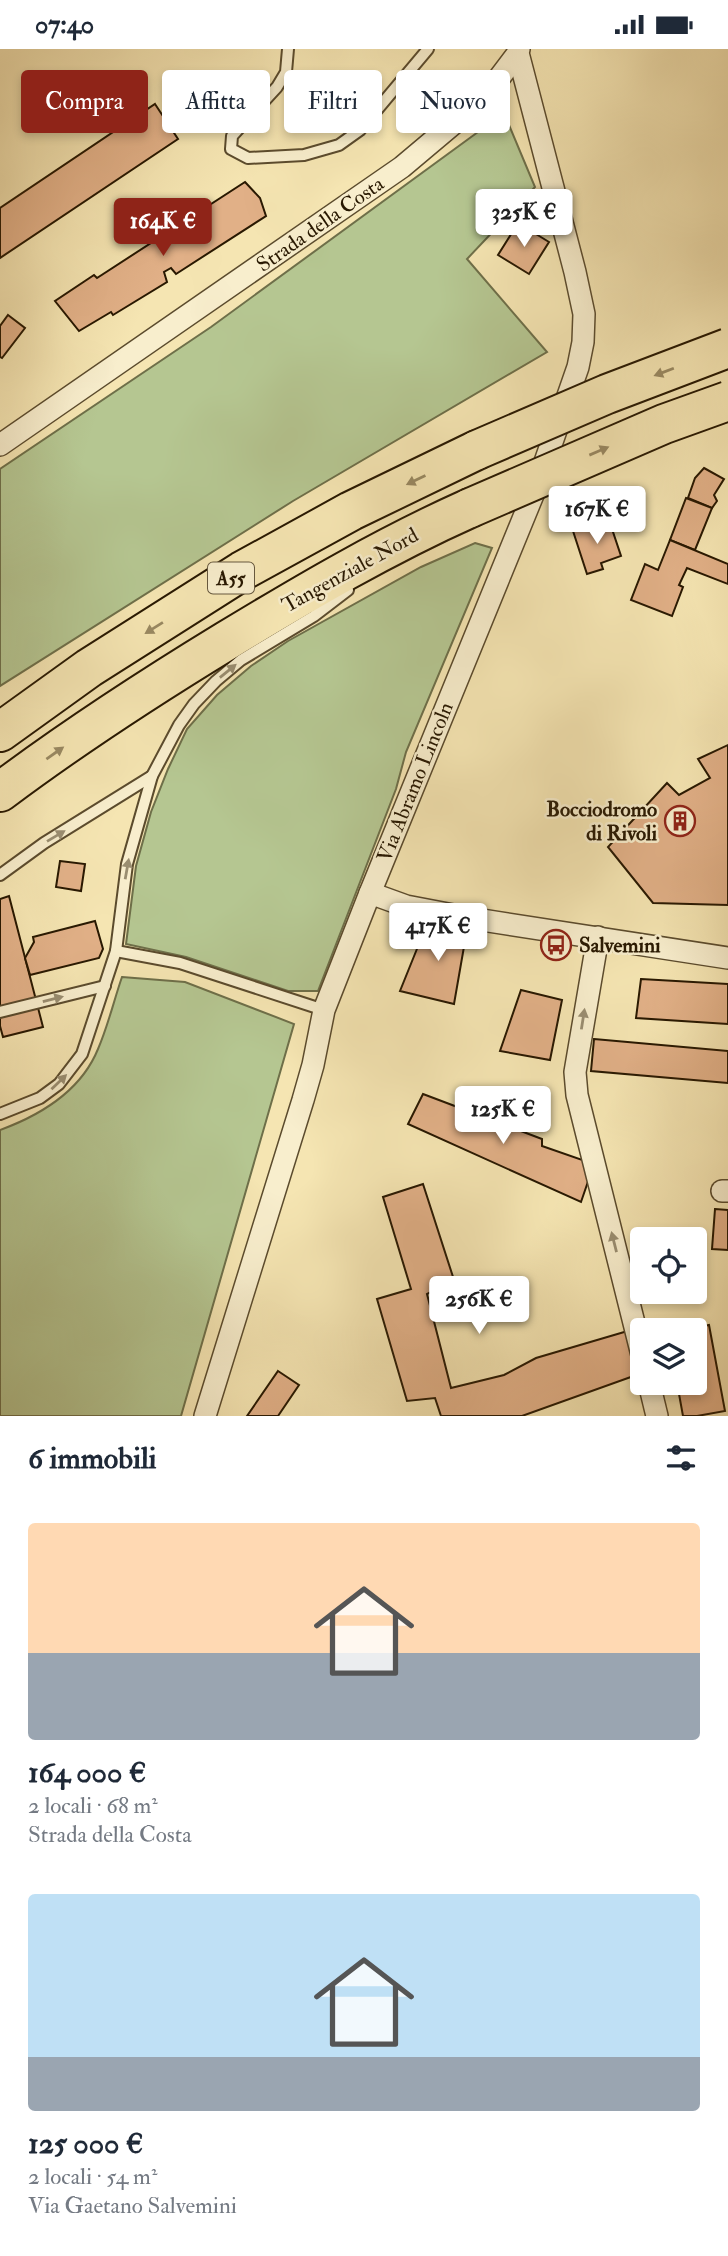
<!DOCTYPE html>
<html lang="it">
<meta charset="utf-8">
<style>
:root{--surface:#fff;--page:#f2f2f3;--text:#1f2937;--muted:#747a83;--accent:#8f2418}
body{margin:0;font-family:"IM FELL Double Pica",serif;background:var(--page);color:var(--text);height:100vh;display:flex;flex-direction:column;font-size:26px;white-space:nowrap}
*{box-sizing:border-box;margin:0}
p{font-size:23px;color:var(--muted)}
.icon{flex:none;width:38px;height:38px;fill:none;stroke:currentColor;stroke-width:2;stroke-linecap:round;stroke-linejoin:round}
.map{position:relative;height:1367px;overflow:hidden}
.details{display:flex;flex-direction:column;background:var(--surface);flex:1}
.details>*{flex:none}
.top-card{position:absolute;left:21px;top:21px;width:686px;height:63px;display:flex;gap:14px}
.tools{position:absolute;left:630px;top:1178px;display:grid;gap:14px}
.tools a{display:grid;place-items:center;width:77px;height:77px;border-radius:7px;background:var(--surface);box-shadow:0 4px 10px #0003;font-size:35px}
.price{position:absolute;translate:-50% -60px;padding:0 16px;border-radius:7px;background:#fff;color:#222;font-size:23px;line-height:46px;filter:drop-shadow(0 2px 4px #0008)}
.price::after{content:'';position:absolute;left:50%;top:42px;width:21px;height:16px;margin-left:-10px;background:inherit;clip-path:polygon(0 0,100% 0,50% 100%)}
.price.selected{background:var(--accent);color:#fff}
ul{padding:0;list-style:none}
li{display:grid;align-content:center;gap:14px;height:371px;padding:0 28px}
li span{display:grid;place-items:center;height:217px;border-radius:7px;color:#555}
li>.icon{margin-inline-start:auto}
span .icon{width:126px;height:126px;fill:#fffc;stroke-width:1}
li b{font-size:30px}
h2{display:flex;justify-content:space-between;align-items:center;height:84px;padding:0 28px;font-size:30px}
.chip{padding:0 24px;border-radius:7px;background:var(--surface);box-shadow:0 4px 10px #0003;font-size:24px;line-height:63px}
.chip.selected{background:var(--accent);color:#fff}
.status{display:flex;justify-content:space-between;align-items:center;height:49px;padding:0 35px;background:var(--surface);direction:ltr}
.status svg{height:19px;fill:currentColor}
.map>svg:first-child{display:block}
.green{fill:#b5c691;stroke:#6e6f49;stroke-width:2}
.building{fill:#e1b087;stroke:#281801;stroke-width:2}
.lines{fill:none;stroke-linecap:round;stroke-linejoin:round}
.service-casing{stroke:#5b4b2d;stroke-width:14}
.minor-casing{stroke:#5b4b2d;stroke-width:24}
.motorway-casing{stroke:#281801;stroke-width:42}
.service{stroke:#f8eecd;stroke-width:10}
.minor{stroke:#f8eecd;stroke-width:21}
.motorway{stroke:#f5e5b2;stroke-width:38}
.motorway-bridge-casing{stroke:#281801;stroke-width:42;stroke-linecap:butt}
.motorway-bridge{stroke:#f5e5b2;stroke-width:38}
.oneway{fill:#998962}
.oneway2{fill:#9a8e71}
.labels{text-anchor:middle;stroke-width:5;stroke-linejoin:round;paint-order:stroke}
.shield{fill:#f8eecd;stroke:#66583e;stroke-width:2}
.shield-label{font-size:19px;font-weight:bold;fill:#281801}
.street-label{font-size:21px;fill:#281801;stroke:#f8eecd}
.poi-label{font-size:21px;font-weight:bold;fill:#281801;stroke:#f8eecd;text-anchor:end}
</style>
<div class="status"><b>07:40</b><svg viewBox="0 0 49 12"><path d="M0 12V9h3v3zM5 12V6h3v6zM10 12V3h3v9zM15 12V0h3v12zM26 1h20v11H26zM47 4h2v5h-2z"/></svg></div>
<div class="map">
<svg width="728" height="1367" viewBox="0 0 728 1367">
<rect width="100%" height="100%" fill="#f5e5b2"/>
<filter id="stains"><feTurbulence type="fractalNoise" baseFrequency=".00286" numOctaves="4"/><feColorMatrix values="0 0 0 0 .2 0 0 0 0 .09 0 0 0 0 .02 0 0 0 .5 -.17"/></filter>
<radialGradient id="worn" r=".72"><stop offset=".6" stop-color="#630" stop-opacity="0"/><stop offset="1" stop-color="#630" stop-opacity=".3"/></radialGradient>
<g class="green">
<polygon points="504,64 535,138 467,210 547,303 293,452 0,637 0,420 211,278"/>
<polygon points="475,494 492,499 406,703 396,740 318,942 288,942 186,908 126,895 136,817 151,763 168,720 187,680 217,646 251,617 288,592 421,518"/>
<path d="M122 928 185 933 294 975 181 1367H0V1081C41 1066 81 1042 98 1000 108 977 114 951 122 928Z"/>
</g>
<g class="building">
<polygon points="155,55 178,90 0,209 0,159"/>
<polygon points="245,133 260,149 266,167 176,225 171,219 164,223 167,233 113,266 111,263 79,282 55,252 94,226 97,229"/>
<polygon points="518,174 549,193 529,225 498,206"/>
<polygon points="8,266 25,279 2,309 0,308 0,277"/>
<polygon points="704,419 724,430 714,446 717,452 712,459 688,449 695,429"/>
<polygon points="686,449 712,459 695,501 670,491"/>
<polygon points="609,471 621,507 601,514 603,520 587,525 573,482"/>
<polygon points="670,491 728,515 728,535 687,519 679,536 683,538 672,567 631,551 645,515 658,521"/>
<polygon points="728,696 728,856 653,854 608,798 667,734 679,746 710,729 698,710"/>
<polygon points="60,812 85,815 81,842 56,838"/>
<polygon points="9,847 43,978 3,988 0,977 0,850"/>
<polygon points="469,869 454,955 400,942 425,880"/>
<polygon points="95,872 103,900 99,909 30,926 25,909 34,893 33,888"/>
<polygon points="641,930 728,935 728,975 636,969"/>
<polygon points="521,941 562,951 550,1011 500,1002"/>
<polygon points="594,990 728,1002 728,1034 591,1022"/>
<polygon points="423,1045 542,1090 542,1097 594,1115 581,1153 408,1075"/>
<polygon points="423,1135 454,1231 427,1245 451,1339 504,1326 536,1309 631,1281 642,1312 642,1324 522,1367 441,1367 435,1349 407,1352 377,1250 411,1240 383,1148"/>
<polygon points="715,1160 728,1161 728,1201 712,1200"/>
<polygon points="709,1276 725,1362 697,1367 683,1367 677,1334 695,1334 695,1281 684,1281"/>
<polygon points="278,1322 299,1336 278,1367 247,1367"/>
</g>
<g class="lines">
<g class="service-casing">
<g id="service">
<polyline points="288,0 286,23 277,38 232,87 231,100 248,109 304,106 339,96 360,81 428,0"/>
<polyline points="0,826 44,794 152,727"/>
<polyline points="116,902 180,914 324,961"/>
<polyline points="0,963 105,937"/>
<polyline points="0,1065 40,1049 59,1035 82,1005 116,902 127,815 152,727 179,676 194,655 216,632 241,611 314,567 348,541"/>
</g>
</g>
<g class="minor-casing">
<g id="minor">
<polyline points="0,396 402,118 484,49 518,4"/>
<polyline points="370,844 406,857 469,869 728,909"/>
<polyline points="598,888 575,1023 577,1046 642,1306"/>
<polyline points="722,1142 728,1142"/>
<polyline points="649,1334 657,1367"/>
<polyline points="205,1367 303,1051 313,1016 324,961 370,844 537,436 578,318 583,293 584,265 575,223 518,4 519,0"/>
</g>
</g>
<g class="motorway-casing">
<g id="motorway">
<polyline points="0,683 89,619 242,522 351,462 477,401"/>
<path d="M0 743C72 689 149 639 226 592 305 544 385 497 470 459"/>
</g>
</g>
<use href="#service" class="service"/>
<use href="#minor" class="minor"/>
<use href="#motorway" class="motorway"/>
<g class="motorway-bridge-casing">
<g id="motorway-bridge">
<polyline points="477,401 607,345 728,299"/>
<polyline points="470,459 664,375 728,352"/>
</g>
</g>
<use href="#motorway-bridge" class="motorway-bridge"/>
</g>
<defs><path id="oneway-solid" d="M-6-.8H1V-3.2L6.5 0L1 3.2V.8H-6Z" transform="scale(1.75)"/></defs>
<g class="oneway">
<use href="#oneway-solid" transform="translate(664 323) rotate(159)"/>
<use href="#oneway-solid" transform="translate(599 402) rotate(-23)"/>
<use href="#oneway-solid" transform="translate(416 431) rotate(154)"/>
<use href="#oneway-solid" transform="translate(154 579) rotate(148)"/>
<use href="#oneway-solid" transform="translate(55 704) rotate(-35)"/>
</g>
<g class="oneway2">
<use href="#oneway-solid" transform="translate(228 622) rotate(-39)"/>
<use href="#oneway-solid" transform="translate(56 787) rotate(-31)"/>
<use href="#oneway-solid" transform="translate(127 820) rotate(-80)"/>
<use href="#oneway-solid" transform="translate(53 950) rotate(-14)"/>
<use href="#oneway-solid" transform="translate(583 970) rotate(-81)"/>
<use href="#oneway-solid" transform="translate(59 1033) rotate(-44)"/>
<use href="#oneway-solid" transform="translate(614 1193) rotate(-104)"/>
</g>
<defs>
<g id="building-ring" transform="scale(1.575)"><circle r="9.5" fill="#f8eecd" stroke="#8f2418" stroke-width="1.5"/><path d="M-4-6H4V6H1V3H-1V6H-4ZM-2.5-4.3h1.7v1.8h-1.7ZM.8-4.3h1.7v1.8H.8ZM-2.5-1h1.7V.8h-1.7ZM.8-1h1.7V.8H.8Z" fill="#8f2418"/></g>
<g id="bus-ring" transform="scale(1.575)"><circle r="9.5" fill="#f8eecd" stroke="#8f2418" stroke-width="1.5"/><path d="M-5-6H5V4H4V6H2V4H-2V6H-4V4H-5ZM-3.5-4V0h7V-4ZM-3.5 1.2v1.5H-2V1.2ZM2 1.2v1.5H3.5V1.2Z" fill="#8f2418"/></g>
</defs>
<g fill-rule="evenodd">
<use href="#building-ring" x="680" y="772"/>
<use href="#bus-ring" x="556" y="896"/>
</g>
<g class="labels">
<rect class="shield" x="208" y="513.5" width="46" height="31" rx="5"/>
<g class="shield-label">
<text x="231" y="536">A55</text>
</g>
<g class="street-label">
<text transform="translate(320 175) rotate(-35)" y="7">Strada della Costa</text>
<text transform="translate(350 521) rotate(-29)" y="7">Tangenziale Nord</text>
<text transform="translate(415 733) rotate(-68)" y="7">Via Abramo Lincoln</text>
</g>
<g class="poi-label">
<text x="657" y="767">Bocciodromo<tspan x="657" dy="24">di Rivoli</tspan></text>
<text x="579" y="903" text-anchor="start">Salvemini</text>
</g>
</g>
<rect width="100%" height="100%" filter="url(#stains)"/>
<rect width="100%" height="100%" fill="url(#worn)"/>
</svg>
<div class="tools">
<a><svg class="icon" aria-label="locate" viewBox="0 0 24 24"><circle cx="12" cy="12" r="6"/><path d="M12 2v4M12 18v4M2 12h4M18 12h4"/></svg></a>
<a><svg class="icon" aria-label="layers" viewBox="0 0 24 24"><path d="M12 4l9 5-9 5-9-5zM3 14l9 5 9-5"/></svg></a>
</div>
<b class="price" style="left:524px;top:200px">325K €</b>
<b class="price selected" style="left:163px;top:209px">164K €</b>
<b class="price" style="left:597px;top:497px">167K €</b>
<b class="price" style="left:438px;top:914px">417K €</b>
<b class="price" style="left:503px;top:1097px">125K €</b>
<b class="price" style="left:479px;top:1287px">256K €</b>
<div class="top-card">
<a class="chip selected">Compra</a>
<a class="chip">Affitta</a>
<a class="chip">Filtri</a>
<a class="chip">Nuovo</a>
</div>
</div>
<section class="details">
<h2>6 immobili<svg class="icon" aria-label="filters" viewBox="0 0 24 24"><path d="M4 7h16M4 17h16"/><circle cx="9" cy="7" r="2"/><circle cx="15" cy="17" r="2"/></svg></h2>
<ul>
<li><span style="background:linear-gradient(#ffd9b3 60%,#9aa5b1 0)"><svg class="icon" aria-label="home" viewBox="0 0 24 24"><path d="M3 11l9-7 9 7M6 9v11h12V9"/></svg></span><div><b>164 000 €</b><p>2 locali · 68 m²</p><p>Strada della Costa</p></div></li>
<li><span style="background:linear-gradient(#bfe0f5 75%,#9aa5b1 0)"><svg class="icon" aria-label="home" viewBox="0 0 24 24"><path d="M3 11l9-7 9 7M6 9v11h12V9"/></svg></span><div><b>125 000 €</b><p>2 locali · 54 m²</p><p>Via Gaetano Salvemini</p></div></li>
</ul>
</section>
